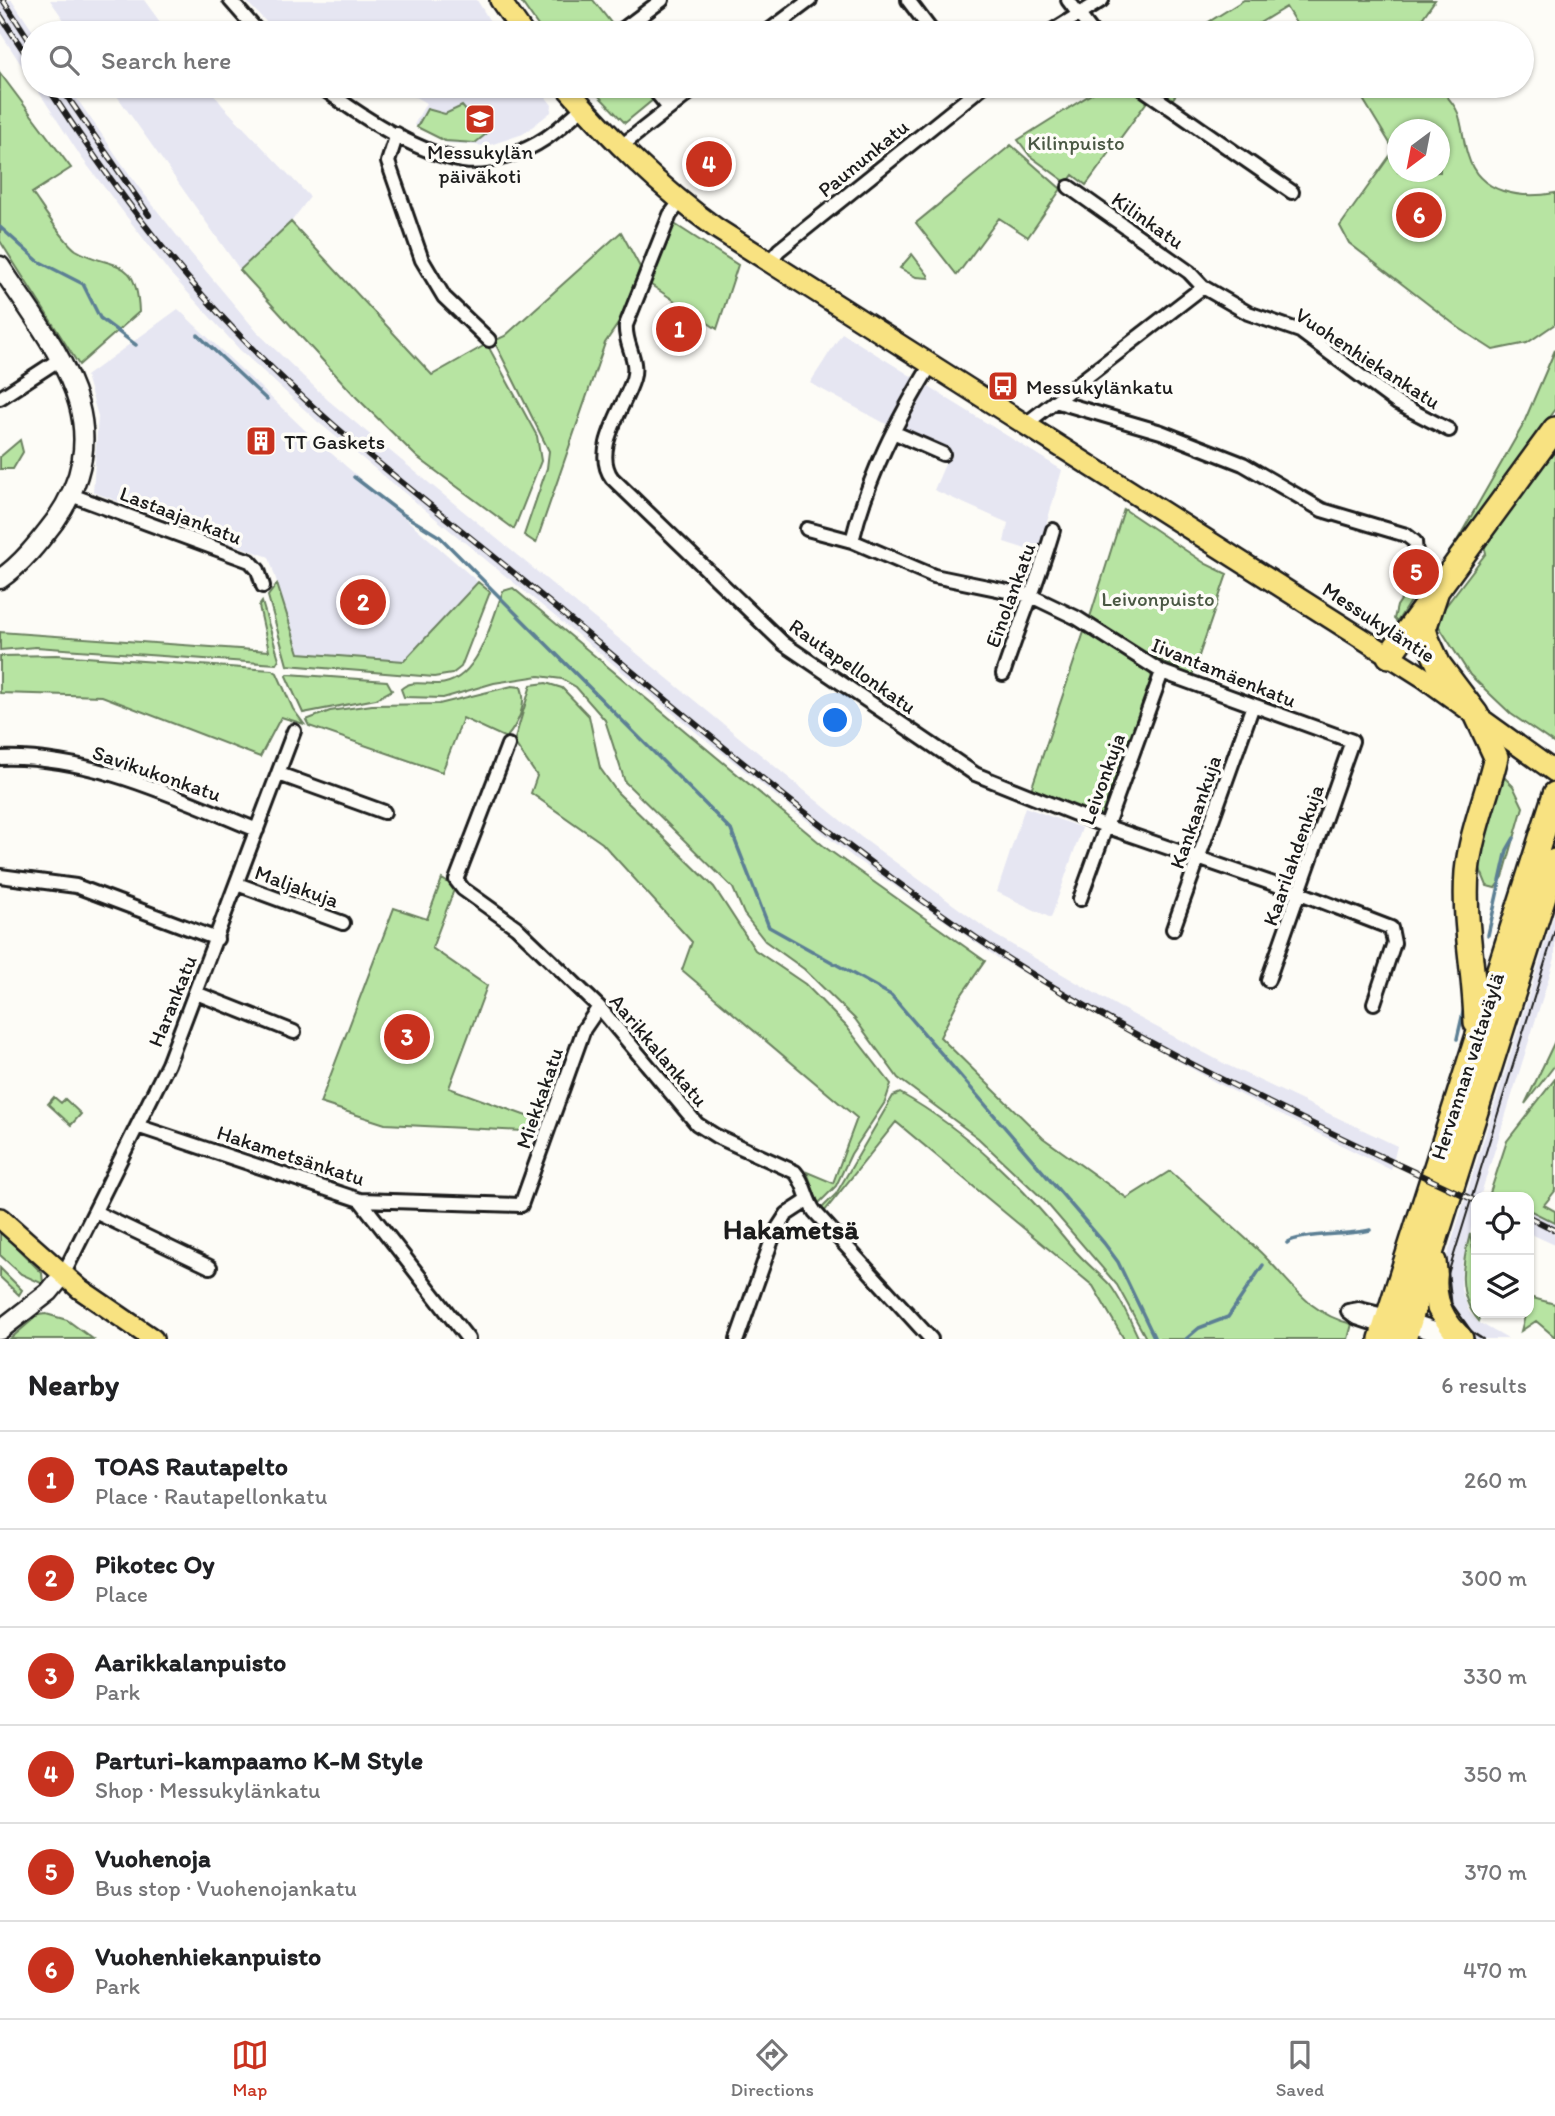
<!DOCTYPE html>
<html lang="en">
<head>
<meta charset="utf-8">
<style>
  :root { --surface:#fff; --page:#f2f2f2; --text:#202124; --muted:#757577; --line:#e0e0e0; --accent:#c8321e }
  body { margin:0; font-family:Itim,sans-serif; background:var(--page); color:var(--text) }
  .controls { position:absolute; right:21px; bottom:21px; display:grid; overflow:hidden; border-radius:14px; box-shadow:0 2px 5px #0004 }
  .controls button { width:63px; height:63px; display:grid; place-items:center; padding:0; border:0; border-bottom:2px solid var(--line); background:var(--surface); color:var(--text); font:35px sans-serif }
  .compass { position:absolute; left:1387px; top:119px; width:63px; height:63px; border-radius:50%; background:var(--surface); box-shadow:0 2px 5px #0004; rotate:212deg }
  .you { position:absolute; left:836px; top:721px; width:24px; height:24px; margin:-18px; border:5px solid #fff; border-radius:50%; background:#1a73e8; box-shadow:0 0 0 10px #1a73e833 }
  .badge { display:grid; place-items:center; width:46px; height:46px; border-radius:50%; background:var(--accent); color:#fff; font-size:23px; font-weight:700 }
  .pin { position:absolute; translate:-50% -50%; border:4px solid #fff; box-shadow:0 2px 7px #0006 }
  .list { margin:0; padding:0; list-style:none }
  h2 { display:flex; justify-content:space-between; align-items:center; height:91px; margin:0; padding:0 28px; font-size:30px }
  h2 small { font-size:23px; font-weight:400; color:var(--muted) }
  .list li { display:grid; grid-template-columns:46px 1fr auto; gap:21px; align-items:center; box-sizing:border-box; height:98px; padding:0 28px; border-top:2px solid var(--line) }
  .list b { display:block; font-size:26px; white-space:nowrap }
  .list p { margin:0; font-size:23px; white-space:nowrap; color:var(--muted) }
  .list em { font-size:23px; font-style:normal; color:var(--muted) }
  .icon { flex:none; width:38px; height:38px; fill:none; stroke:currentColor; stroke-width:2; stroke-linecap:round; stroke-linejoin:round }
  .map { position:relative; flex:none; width:1555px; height:1339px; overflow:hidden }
  .search { position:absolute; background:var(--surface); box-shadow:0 2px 5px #0004; left:21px; right:21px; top:21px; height:77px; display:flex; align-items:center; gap:18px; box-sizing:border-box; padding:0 24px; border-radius:38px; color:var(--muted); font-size:26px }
  .sheet { height:679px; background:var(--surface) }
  nav { display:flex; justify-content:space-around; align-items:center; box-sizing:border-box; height:98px; border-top:2px solid var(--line); background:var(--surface); font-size:19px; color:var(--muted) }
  nav a { display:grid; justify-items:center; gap:4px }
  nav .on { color:var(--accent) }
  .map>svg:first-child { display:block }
  .built { fill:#e6e6f2 }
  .green { fill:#b7e4a2; stroke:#6a805f; stroke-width:2; fill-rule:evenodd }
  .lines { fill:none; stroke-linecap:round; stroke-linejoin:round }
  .stream { stroke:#5b7f94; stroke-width:3.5 }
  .street-casing { stroke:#1c1c1c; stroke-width:18 }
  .secondary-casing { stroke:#1c1c1c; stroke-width:23 }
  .primary-casing { stroke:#1c1c1c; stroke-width:24 }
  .highway-casing { stroke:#1c1c1c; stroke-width:28 }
  .street { stroke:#fdfcf7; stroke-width:12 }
  .secondary { stroke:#fdfcf7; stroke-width:18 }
  .primary { stroke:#f8e281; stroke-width:19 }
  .highway { stroke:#f8e281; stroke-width:23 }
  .tram { stroke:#1c1c1c; stroke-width:2 }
  .rail-casing { stroke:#1c1c1c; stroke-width:6 }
  .rail { stroke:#fdfcf7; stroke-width:3.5; stroke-dasharray:10; stroke-linecap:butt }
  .labels { text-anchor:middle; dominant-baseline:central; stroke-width:7; stroke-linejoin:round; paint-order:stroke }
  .park-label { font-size:21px; fill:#4a5844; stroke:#fdfcf7 }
  .poi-label { font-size:21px; fill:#1c1c1c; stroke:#fdfcf7; text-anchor:start }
  .street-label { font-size:21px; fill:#1c1c1c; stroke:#fdfcf7 }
  .district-label { font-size:28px; font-weight:bold; fill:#1c1c1c; stroke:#fdfcf7 }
</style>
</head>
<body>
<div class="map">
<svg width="1555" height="1339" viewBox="0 0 1555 1339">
  <rect width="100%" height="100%" fill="#fdfcf7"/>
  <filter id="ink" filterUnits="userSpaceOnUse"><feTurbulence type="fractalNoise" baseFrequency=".0143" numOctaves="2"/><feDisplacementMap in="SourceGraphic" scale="14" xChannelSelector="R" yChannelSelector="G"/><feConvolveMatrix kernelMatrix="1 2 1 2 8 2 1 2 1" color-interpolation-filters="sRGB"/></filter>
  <g filter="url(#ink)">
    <path class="built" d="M0,0H12L34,33L33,83L0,32Z
      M50,0H144L168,33H73Z
      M245,0H477L497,33H277Z
      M35,86H68L137,185L189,251L258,333L329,401L861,837L995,935L1117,1006L1227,1065L1397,1146L1391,1170L1215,1082L998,958L853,857L686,724L318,422L240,350L169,272L81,157Z
      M110,86H208L222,105L310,197L291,222L240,270Z
      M396,86H537L552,105L551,112L523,134L487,146L447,143L414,125L426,103Z
      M178,309L307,432L478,582L404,661L299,653L269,557L93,492L98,416L86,376Z
      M842,333L1062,470L1038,553L1004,542L1008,523L934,490L951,450L888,425L810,383Z
      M1025,807L1082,828L1051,918L997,892Z
      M1555,912V958L1480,1197H1476V1210L1462,1264L1461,1289L1469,1312L1478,1322L1508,1339H1477L1469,1334L1446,1305L1444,1266Z
      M1529,1210L1555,1223V1245L1529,1233Z"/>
    <path class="green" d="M520,0H593L615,28L611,33H543Z
      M1244,0H1435L1412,33H1302L1286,7L1243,33H1191Z
      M0,73L71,168L32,193C42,207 63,241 76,250C111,271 137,253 139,312L79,365L0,241Z
      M589,86H644L654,99L625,123Z
      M1104,86H1131L1149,99L1086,185L1073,175L1067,183L1030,156L1018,140Z
      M1147,86H1182L1172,100Z
      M1355,86H1438C1445,94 1454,103 1458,113C1463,127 1463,142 1468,156C1479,194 1521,199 1555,193V324L1527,343L1493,350L1459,328L1349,243L1340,226L1394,150ZM1398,130H1440V172H1398Z
      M462,106L486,134L475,143L445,141L417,127L427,109L445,114Z
      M1011,145L1061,189L1028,237L999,218L957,275L916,223Z
      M291,222L432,375L487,344L537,436L541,461L514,529L417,457L357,398L240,270Z
      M676,225L738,265L717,329L648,283L672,226Z
      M621,232L640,267L622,318L605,343L536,543L524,535L547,468L549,451L494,341L505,336Z
      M912,254L928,275L929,278L916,277L900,268Z
      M1555,350V409L1454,546L1522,427Z
      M20,440L23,452L13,469H0V457Z
      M1555,442V744L1511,714L1470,675L1438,625L1442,611L1486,553L1484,546L1490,529Z
      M1124,509L1206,564L1227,574L1192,676L1138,649L1090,617Z
      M1415,579L1422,582L1397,622L1394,619L1397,606Z
      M478,582L490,592L461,667L452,674L434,677L287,665L268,596L277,584L299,653L404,661Z
      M513,588L826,848L985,961L960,997L940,1037L1043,1138L1127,1198L1170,1171C1199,1197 1228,1222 1256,1248C1289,1278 1305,1313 1352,1324L1348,1339H1124L1093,1286L896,1122L824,1212L821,1209L836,1194L893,1096L900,1093C968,1131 1023,1187 1072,1247C1083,1261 1098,1272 1110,1285C1122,1301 1130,1320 1138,1337L1146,1338L1117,1285L1044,1200L978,1138L898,1078L855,1019L804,969L765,941L744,914L733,888L625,782L605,720L576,687L562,679L539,676L494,683L443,698L404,697L401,689C411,679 425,685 438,684C478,683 491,622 503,591Z
      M262,602L279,659L276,664L36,647L0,650V632L269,651L259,606Z
      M1085,629L1149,671L1153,679L1105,810L1099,817L1030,793Z
      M57,655L272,670L277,673L293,709L304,724L281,717L260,757L102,696L0,693V656Z
      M288,674L387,681L392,690L376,699L303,713L286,676Z
      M546,683L562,688L589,716L600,768L617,792L714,887L755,950L805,984L846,1026L891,1084L885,1102L851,1154L836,1186L818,1204L807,1172L833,1183L857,1118L682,970L692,942L602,843L531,793L537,776L514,742L531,685Z
      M512,686L521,687C528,704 517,726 506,738L463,718L442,772L309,726L306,720L330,711L372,705L439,704Z
      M1502,775L1513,786L1523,807L1503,877L1495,888L1487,886L1478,864L1492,796Z
      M442,879L455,887L432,948L487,986L449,1088L546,1123L543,1132L385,1124L320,1103L394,908L427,919Z
      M1555,1041V1065L1525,1104Z
      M1555,1079V1191L1544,1205L1555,1211V1223L1529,1210V1197H1500L1490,1193L1507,1141Z
      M54,1097L61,1103L65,1099L81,1114L71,1125L48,1104Z
      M0,1231L42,1273L43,1284L21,1274L0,1255Z
      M1470,1234L1476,1264V1313H1482L1479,1321C1456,1295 1462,1264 1470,1234Z
      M0,1268L22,1290L19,1295L0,1277Z
      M1529,1297L1555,1304V1337L1536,1321L1521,1331L1525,1316L1521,1313H1529Z
      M46,1314L67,1320L93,1339H10L38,1315Z"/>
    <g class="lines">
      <path class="stream" d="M0,227L38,261L83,284L100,318L136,345
        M198,335L267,400
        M354,477L401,513L440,537L731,830L769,927L891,995L1104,1243L1118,1262L1155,1339
        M1488,935L1507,850L1514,838
        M1457,1039L1465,1004
        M1287,1243C1295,1234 1352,1235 1370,1230
        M1186,1339L1199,1328L1228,1317L1263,1265"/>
      <g class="street-casing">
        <path id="street" d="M230,0L259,33
          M908,0L933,33
          M1068,0L1093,33
          M618,33L662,0
          M766,33L810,0
          M1049,33L1102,0
          M320,86C360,116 413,151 463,161C489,165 524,153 546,138C559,130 571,117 584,107
          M651,86L669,108
          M1139,86L1292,192
          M397,134L388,162L422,260L444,297L489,340
          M620,147L698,86
          M1069,187L1189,272L1203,287
          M680,202L670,215L626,325C624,344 639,359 633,379C625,407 591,450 612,478L784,644L975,774L1105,826L1300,893L1391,928L1394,943L1374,1003
          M769,262L779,250L983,86
          M0,398L60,359
          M1055,401L1161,432L1243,464L1322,510L1406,535L1415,542L1416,555
          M1027,423L1203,287L1248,313L1300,331L1397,403L1449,430
          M893,432L943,454
          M71,495L250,561L258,570L263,586
          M807,529L852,541L934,576L1031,596L1077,618L1162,672L1352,741L1268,980
          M852,541C868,476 897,420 932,363
          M1003,674C1019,625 1039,579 1053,530
          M508,745L456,880L463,889L516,927L599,1007L697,1124L716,1136L795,1172C806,1184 805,1199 815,1212L931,1339
          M0,758C90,755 176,797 257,830
          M279,774L384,812
          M0,876L76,886L217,939
          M237,884L343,923
          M1080,899L1162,672
          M1173,929L1252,708
          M196,993L294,1032
          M137,1126L360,1200L521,1205L584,1029L599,1007
          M360,1200L468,1339
          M95,1212L210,1267
          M63,1275L168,1064L294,731
          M1348,1311L1359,1309L1388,1316
          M1348,1311L1357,1318L1384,1327
          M737,1339L774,1234L787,1214L807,1201"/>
      </g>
      <g class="secondary-casing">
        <path id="secondary" d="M0,266C53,348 124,423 55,521C39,542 22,564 0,579
          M1398,1319L1458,1339
          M0,1330L49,1292L63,1275"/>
      </g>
      <g class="primary-casing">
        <path id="primary" d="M500,0L523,33
          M565,86C612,140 659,187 716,228L1423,677L1555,772
          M0,1218L80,1289L153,1339"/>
      </g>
      <g class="highway-casing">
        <path id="highway" d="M1438,587L1424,629L1427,639L1439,665L1476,714L1496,757C1487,796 1471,832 1467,872C1463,923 1475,972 1476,1023
          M1389,656L1555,429
          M1434,1262L1439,1308L1461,1339
          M1381,1339L1555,794
          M1404,1339L1555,861"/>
      </g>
      <use href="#street" class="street"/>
      <use href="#secondary" class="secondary"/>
      <use href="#primary" class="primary"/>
      <use href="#highway" class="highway"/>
      <path class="tram" d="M1483,1339C1459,1325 1444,1303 1448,1274L1555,930"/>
      <g class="rail-casing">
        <path id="rail" d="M3,0L33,46
          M0,15L33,65
          M47,86C106,176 168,262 244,340C333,433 439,510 537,592C688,718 838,847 1002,955C1152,1052 1315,1125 1476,1201
          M60,86L149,215
          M1529,1217L1555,1230"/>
      </g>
      <use href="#rail" class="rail"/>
    </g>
  </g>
  <defs>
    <g id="school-square" transform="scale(1.575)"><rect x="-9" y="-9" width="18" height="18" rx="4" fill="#c8321e" stroke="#fdfcf7"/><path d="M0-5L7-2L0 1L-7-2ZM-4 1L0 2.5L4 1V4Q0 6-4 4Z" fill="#fff"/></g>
    <g id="bus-square" transform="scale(1.575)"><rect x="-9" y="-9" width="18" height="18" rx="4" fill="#c8321e" stroke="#fdfcf7"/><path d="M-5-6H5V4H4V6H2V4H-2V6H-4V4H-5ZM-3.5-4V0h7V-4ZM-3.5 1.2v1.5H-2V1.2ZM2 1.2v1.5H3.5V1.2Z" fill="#fff"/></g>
    <g id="building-square" transform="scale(1.575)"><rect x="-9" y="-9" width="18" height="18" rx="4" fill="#c8321e" stroke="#fdfcf7"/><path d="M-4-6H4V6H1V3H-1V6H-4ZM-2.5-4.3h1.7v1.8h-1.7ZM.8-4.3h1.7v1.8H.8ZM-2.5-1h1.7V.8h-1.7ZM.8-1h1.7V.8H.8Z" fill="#fff"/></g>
  </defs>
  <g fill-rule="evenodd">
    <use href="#school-square" x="480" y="119"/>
    <use href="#bus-square" x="1003" y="386"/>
    <use href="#building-square" x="261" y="441"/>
  </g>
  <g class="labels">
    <g class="park-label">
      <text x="1076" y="142">Kilinpuisto</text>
      <text x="1158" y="598">Leivonpuisto</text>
    </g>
    <g class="poi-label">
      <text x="480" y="151" text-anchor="middle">Messukylän<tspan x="480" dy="24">päiväkoti</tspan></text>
      <text x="1026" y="386">Messukylänkatu</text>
      <text x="284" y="441">TT Gaskets</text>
    </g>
    <g class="street-label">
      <text transform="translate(863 158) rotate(-39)">Paununkatu</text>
      <text transform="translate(1148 220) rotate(35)">Kilinkatu</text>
      <text transform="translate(1368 358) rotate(33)">Vuohenhiekankatu</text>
      <text transform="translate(181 515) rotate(21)">Lastaajankatu</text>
      <text transform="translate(1010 595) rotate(-70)">Einolankatu</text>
      <text transform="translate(1379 622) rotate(33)">Messukyläntie</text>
      <text transform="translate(853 666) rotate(35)">Rautapellonkatu</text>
      <text transform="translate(1224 672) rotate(22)">Iivantamäenkatu</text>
      <text transform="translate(157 773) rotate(19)">Savikukonkatu</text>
      <text transform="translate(1102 779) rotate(-70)">Leivonkuja</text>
      <text transform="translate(1195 812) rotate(-71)">Kankaankuja</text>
      <text transform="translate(1293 855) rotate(-71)">Kaarilahdenkuja</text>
      <text transform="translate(297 886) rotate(20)">Maljakuja</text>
      <text transform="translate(172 1001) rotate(-68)">Harankatu</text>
      <text transform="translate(659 1050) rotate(50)">Aarikkalankatu</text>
      <text transform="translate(1467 1066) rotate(-72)">Hervannan valtaväylä</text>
      <text transform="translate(539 1098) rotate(-71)">Miekkakatu</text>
      <text transform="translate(291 1155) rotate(18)">Hakametsänkatu</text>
    </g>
    <g class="district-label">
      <text x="791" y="1229">Hakametsä</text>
    </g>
  </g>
</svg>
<div class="controls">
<button><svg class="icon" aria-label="locate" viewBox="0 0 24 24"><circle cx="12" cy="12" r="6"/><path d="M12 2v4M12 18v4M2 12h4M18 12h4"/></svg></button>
<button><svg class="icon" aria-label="layers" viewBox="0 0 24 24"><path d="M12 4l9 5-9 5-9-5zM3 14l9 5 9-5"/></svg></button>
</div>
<svg class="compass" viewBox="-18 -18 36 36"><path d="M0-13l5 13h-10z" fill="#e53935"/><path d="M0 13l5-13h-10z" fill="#757577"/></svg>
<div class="you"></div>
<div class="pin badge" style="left:679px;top:329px">1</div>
<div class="pin badge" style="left:363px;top:602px">2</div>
<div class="pin badge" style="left:407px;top:1037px">3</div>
<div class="pin badge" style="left:709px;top:164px">4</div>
<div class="pin badge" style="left:1416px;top:572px">5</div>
<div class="pin badge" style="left:1419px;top:215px">6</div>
<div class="search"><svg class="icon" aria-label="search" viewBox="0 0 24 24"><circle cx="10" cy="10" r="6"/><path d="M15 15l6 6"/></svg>Search here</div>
</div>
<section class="sheet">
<h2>Nearby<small>6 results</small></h2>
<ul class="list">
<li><span class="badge">1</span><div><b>TOAS Rautapelto</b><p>Place · Rautapellonkatu</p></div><em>260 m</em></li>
<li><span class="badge">2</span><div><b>Pikotec Oy</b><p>Place</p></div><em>300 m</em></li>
<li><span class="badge">3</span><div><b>Aarikkalanpuisto</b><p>Park</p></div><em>330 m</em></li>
<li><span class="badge">4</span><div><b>Parturi-kampaamo K-M Style</b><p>Shop · Messukylänkatu</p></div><em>350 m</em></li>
<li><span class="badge">5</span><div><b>Vuohenoja</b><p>Bus stop · Vuohenojankatu</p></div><em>370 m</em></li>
<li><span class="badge">6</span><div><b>Vuohenhiekanpuisto</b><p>Park</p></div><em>470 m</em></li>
</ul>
</section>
<nav>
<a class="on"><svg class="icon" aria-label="map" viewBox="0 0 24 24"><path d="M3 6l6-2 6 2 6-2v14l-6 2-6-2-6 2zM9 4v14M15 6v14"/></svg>Map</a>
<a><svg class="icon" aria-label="directions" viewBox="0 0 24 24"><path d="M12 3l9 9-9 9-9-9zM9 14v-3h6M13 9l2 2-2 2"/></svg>Directions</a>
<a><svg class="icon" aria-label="saved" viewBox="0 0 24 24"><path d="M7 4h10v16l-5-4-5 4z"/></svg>Saved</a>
</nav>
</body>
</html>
